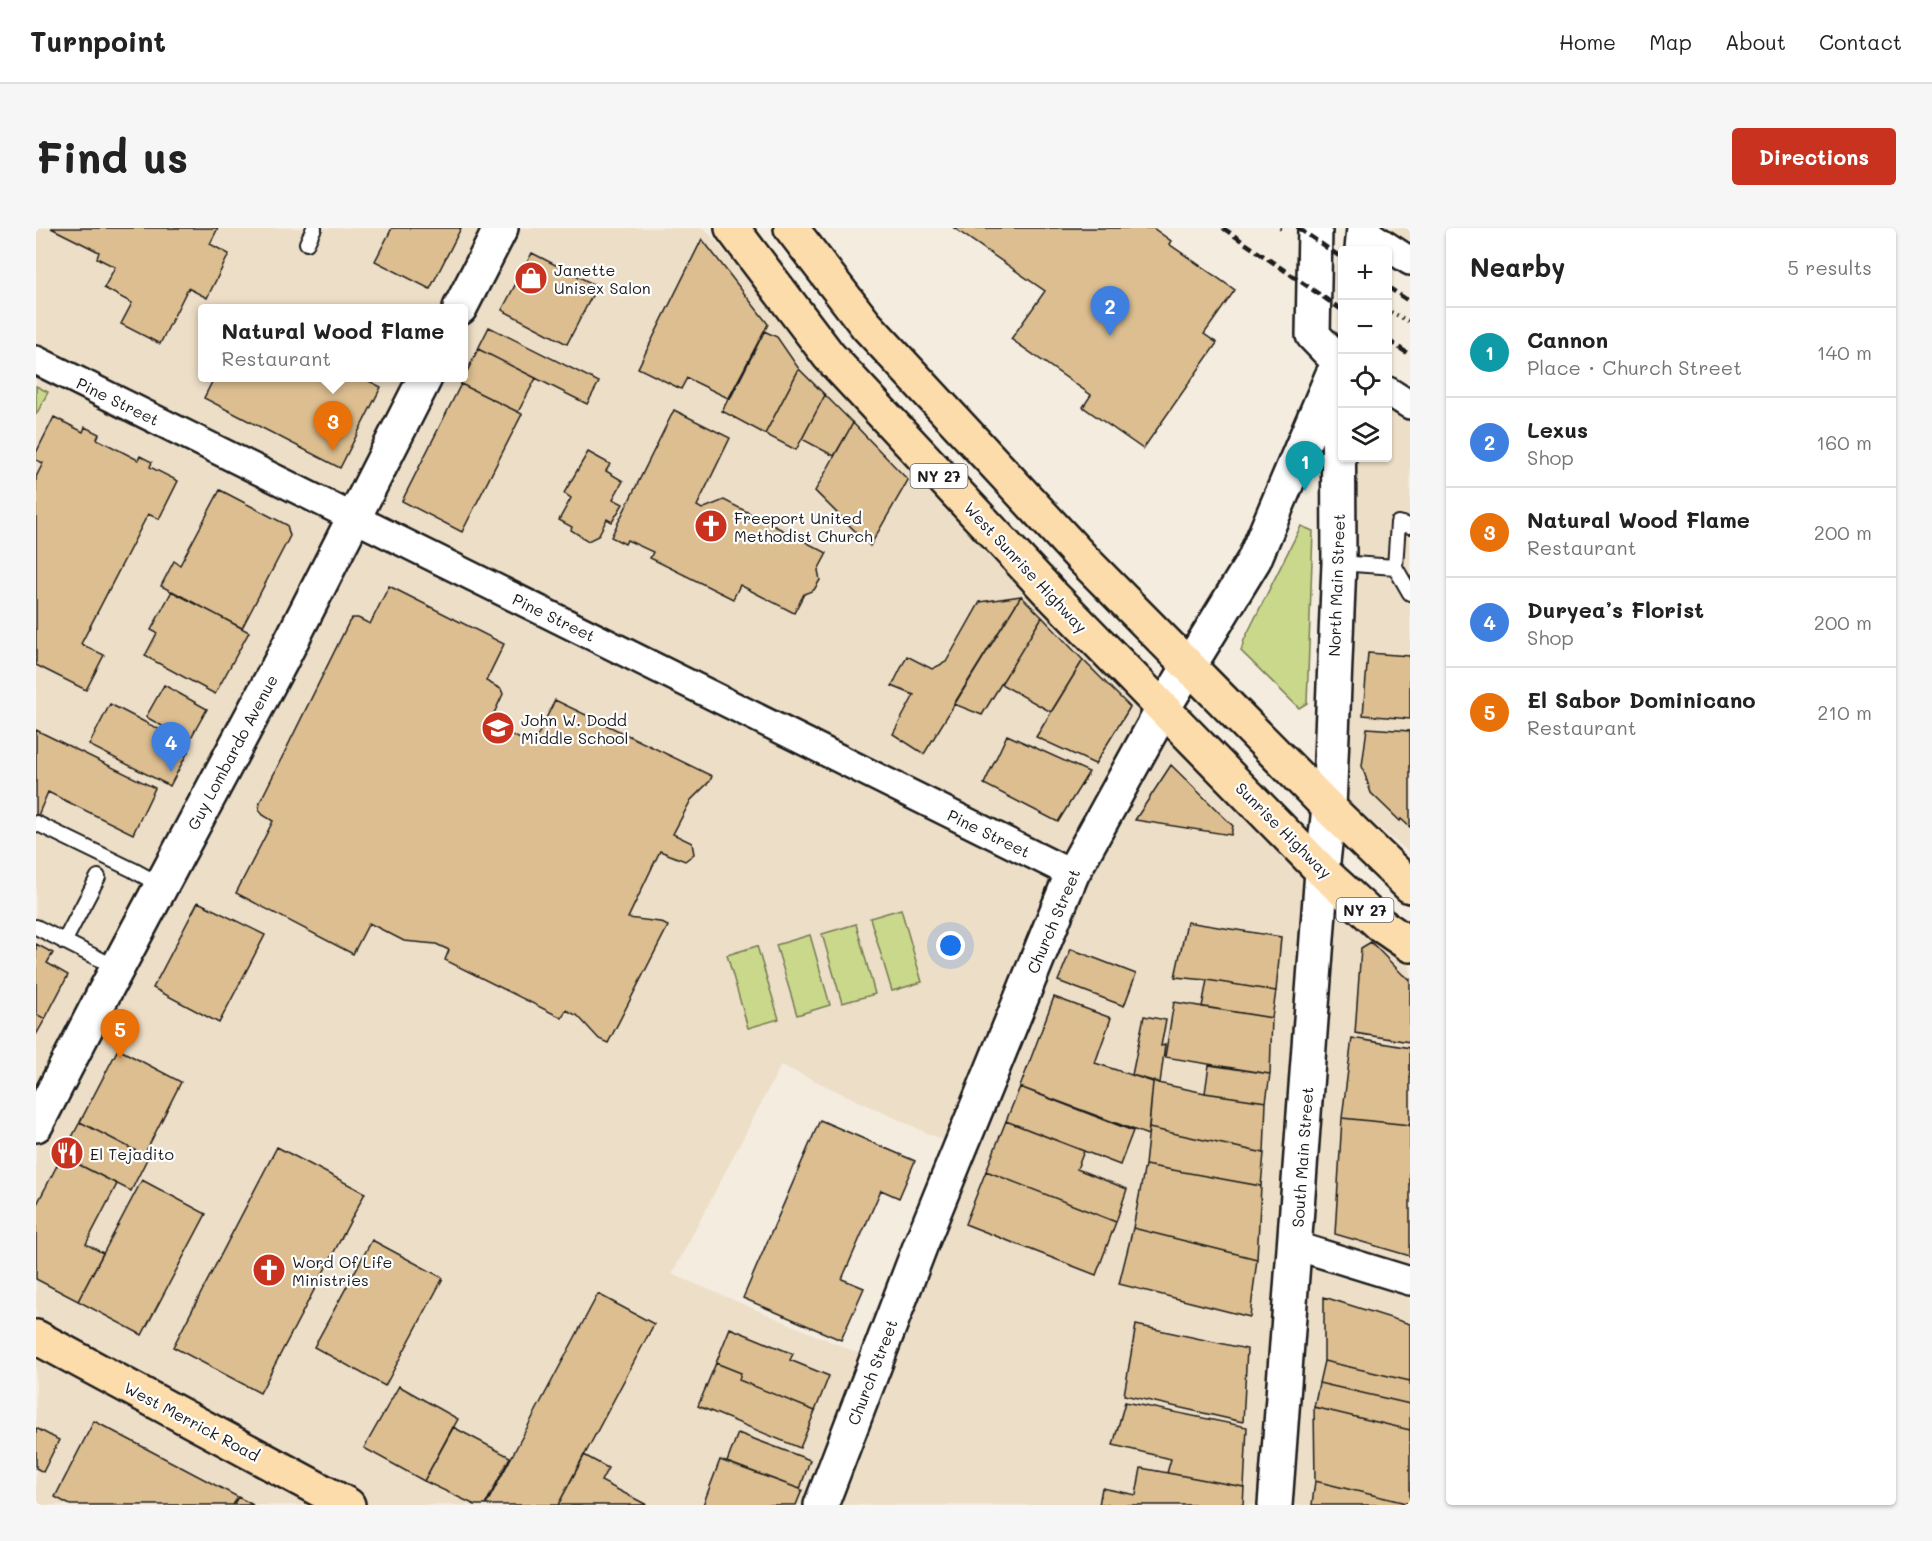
<!DOCTYPE html>
<html lang="en">
<head>
<meta charset="utf-8">
<style>
  :root { --surface:#fff; --page:#f6f6f6; --text:#222; --muted:#767676; --line:#e0e0e0; --accent:#c8321e }
  body { margin:0; font-family:Mali,sans-serif; background:var(--page); color:var(--text) }
  .controls { position:absolute; right:18px; top:18px; display:grid; overflow:hidden; border-radius:6px; box-shadow:0 2px 4px #0004 }
  .controls button { width:54px; height:54px; display:grid; place-items:center; padding:0; border:0; border-bottom:2px solid var(--line); background:var(--surface); color:var(--text); font:30px sans-serif }
  .you { position:absolute; left:915px; top:718px; width:21px; height:21px; margin:-15px; border:4px solid #fff; border-radius:50%; background:#1a73e8; box-shadow:0 0 0 9px #1a73e833 }
  .badge { display:grid; place-items:center; width:39px; height:39px; border-radius:50%; background:var(--accent); color:#fff; font-size:20px; font-weight:700 }
  .pin { position:absolute; translate:-50% -50px; filter:drop-shadow(0 2px 3px #0008) }
  .pin::after { content:''; position:absolute; top:32px; width:21px; height:18px; background:inherit; clip-path:polygon(0 0,100% 0,50% 100%) }
  .popup { position:absolute; left:162px; top:76px; width:270px; height:78px; box-sizing:border-box; display:grid; place-content:center; border-radius:6px; background:var(--surface); filter:drop-shadow(0 2px 4px #0005); font-size:20px; white-space:nowrap; color:var(--muted) }
  .popup b { font-size:22px; color:var(--text) }
  .popup::after { content:''; position:absolute; left:50%; top:100%; margin-left:-12px; border:12px solid transparent; border-top-color:var(--surface) }
  .list { margin:0; padding:0; list-style:none }
  h2 { display:flex; justify-content:space-between; align-items:center; height:78px; margin:0; padding:0 24px; font-size:26px }
  h2 small { font-size:20px; font-weight:400; color:var(--muted) }
  .list li { display:grid; grid-template-columns:39px 1fr auto; gap:18px; align-items:center; box-sizing:border-box; height:90px; padding:0 24px; border-top:2px solid var(--line) }
  .list b { display:block; font-size:22px; white-space:nowrap }
  .list p { margin:0; font-size:20px; white-space:nowrap; color:var(--muted) }
  .list em { font-size:20px; font-style:normal; color:var(--muted) }
  .icon { flex:none; width:33px; height:33px; fill:none; stroke:currentColor; stroke-width:2; stroke-linecap:round; stroke-linejoin:round }
  .map { position:relative; flex:none; width:1374px; height:1277px; overflow:hidden; border-radius:6px }
  header { display:flex; align-items:center; gap:36px; box-sizing:border-box; height:84px; padding:0 30px; background:var(--surface); border-bottom:2px solid var(--line) }
  header strong { font-size:28px }
  nav { display:flex; gap:33px; margin-inline-start:auto; font-size:21px }
  .intro { display:flex; align-items:center; justify-content:space-between; box-sizing:border-box; height:144px; padding:0 36px }
  h1 { margin:0; font-size:42px }
  .button { padding:15px 27px; border-radius:6px; background:var(--accent); color:#fff; font-size:21px; font-weight:700 }
  main { display:flex; gap:36px; padding:0 36px }
  aside { flex:1; background:var(--surface); border-radius:6px; box-shadow:0 2px 4px #0004 }
  .map>svg:first-child { display:block }
  .built { fill:#eddec7; fill-rule:evenodd }
  .green { fill:#cad88b; stroke:#737a54; stroke-width:1.5 }
  .building { fill:#dcbe90; stroke:#1c1c1c; stroke-width:1.5 }
  .lines { fill:none; stroke-linecap:round; stroke-linejoin:round }
  .lane-casing { stroke:#1c1c1c; stroke-width:18 }
  .street-casing { stroke:#1c1c1c; stroke-width:32 }
  .secondary-casing { stroke:#1c1c1c; stroke-width:38 }
  .primary-casing { stroke:#1c1c1c; stroke-width:38 }
  .highway-casing { stroke:#1c1c1c; stroke-width:38 }
  .path { stroke:#1c1c1c; stroke-width:4; stroke-dasharray:1.5 4.5; stroke-linecap:butt }
  .lane { stroke:#fff; stroke-width:14 }
  .street { stroke:#fff; stroke-width:27 }
  .secondary { stroke:#fff; stroke-width:33 }
  .primary { stroke:#fddcac; stroke-width:33 }
  .highway { stroke:#fddcac; stroke-width:33 }
  .rail { stroke:#1c1c1c; stroke-width:4.5; stroke-dasharray:9 4.5; stroke-linecap:butt }
  .labels { text-anchor:middle; dominant-baseline:central; stroke-width:4.5; stroke-linejoin:round; paint-order:stroke }
  .shield { fill:#fff; stroke:#606060; stroke-width:1.5 }
  .shield-label { font-size:15px; font-weight:bold; fill:#1c1c1c }
  .poi-label { font-size:16px; fill:#1c1c1c; stroke:#fff; text-anchor:start }
  .street-label { font-size:16px; fill:#1c1c1c; stroke:#fff }
</style>
</head>
<body>
<header>
<strong>Turnpoint</strong>
<nav><a>Home</a><a>Map</a><a>About</a><a>Contact</a></nav>
</header>
<div class="intro"><h1>Find us</h1><a class="button">Directions</a></div>
<main>
<div class="map">
<svg width="1374" height="1277" viewBox="0 0 1374 1277">
  <rect width="100%" height="100%" fill="#f4ecde"/>
  <filter id="ink" filterUnits="userSpaceOnUse"><feTurbulence type="fractalNoise" baseFrequency=".0167" numOctaves="2"/><feDisplacementMap in="SourceGraphic" scale="12" xChannelSelector="R" yChannelSelector="G"/><feConvolveMatrix kernelMatrix="1 2 1 2 8 2 1 2 1" color-interpolation-filters="sRGB"/></filter>
  <g filter="url(#ink)">
    <path class="built" d="M0,0H668L878,241L1374,727V1277H0ZM166,80H428V150H166ZM745,837L913,915L850,1137L636,1046Z
      M1308,0H1374V44L1342,22Z
      M1352,180L1374,193V625L1300,566L1318,230H1352Z"/>
    <path class="green" d="M0,158L12,164L0,187Z
      M1265,298L1277,303L1271,475L1263,480L1205,423L1208,412Z
      M865,681L886,754L856,763L834,690Z
      M820,696L839,766L806,775L786,706Z
      M774,707L794,777L761,787L740,717Z
      M721,718L743,791L712,800L691,727Z"/>
    <path class="building" d="M15,0H182L174,16L193,26L171,70L152,60L124,116L85,96L96,75L68,60L79,39L61,30L63,24Z
      M356,0H425L394,61L339,33Z
      M918,0H1117L1135,13L1133,16L1199,62L1168,106L1181,115L1107,221L1047,179L1055,167L975,111L1009,63Z
      M666,11L732,96L694,171L651,150L645,161L602,140Z
      M496,25L561,58L531,116L466,82Z
      M453,99L563,154L551,176L442,121Z
      M728,103L741,109L763,141L729,206L686,183Z
      M442,121L500,150L482,184L425,156Z
      M763,141L789,167L760,222L729,206Z
      M178,150H327L345,159L304,240L168,170Z
      M425,156L486,186L426,304L366,273Z
      M789,167L817,195L798,228L766,211Z
      M638,182L694,210L661,278L666,281L688,272L791,325L782,342L784,352L778,362L768,366L758,385L704,357L697,371L614,330L617,324L591,312L589,316L575,309Z
      M18,189L47,204L49,199L63,206L61,211L102,232L104,228L116,234L114,239L142,253L123,291L112,286L45,416L68,427L50,462L0,437V249L7,235L0,232V225Z
      M817,195L872,252L834,318L779,263Z
      M552,224L574,236L570,243L587,253L577,271L587,276L576,294L571,291L562,308L552,313L535,302L536,299L523,292L535,270L528,265Z
      M184,262L251,297L254,308L206,400L125,358L138,333L144,337Z
      M353,358L468,416L450,453L465,461L467,466L453,496L497,517L519,472L676,548L674,553L655,572L637,606L656,615L658,626L649,633L624,623L592,690L624,694L632,698L572,815L563,811L542,788L530,782L526,790L409,732L413,722L400,716L368,713L333,695L317,726L200,665L237,593L227,587L223,582L224,574L313,394L316,390H322L334,396Z
      M136,363L213,404L179,466L109,428L121,405L115,402Z
      M985,368L888,526L857,506L878,467L856,458L871,428L896,441L910,434L944,374Z
      M985,368L1006,389L946,487L918,476Z
      M1006,389L1047,432L1015,484L965,456Z
      M1332,425L1374,428V491L1327,487Z
      M1047,432L1094,479L1059,536L1000,509Z
      M128,457L171,481L153,513L110,489Z
      M74,476L155,518L134,558L53,517Z
      M1331,500L1374,503V599L1365,591L1364,593L1335,565L1326,538Z
      M0,502L119,560L97,606L12,564L0,592Z
      M971,507L1053,544L1022,594L948,556Z
      M1135,537L1197,598L1195,607L1099,592Z
      M162,674L229,707L183,795L117,760Z
      M1151,694L1245,709L1240,763L1171,752L1139,749Z
      M1335,714L1367,747L1374,751V814L1319,805L1325,720Z
      M0,716L17,725L11,735L32,747L9,791L0,786Z
      M1035,721L1100,746L1088,778L1022,753Z
      M1171,752L1240,763L1236,790L1166,779Z
      M1018,769L1075,790L1059,835L1117,854L1112,907L984,859Z
      M1138,774L1236,790L1234,846L1129,829Z
      M0,786L9,791L0,807Z
      M1108,788L1130,792L1125,818L1129,817L1124,855L1096,847Z
      M1316,810L1374,820V897L1306,890Z
      M82,821L145,854L108,927L44,894Z
      M1173,837L1234,846L1230,874L1169,865Z
      M1117,854L1169,865L1230,874L1228,925L1113,900Z
      M984,859L1097,903L1084,937L970,893Z
      M1306,890L1374,897V1028L1299,1006Z
      M784,892L879,933L863,970L845,962L806,1051L828,1060L805,1112L707,1070Z
      M970,893L1048,923L1041,941L1091,961L1080,994L950,943Z
      M44,894L112,929L95,963L26,928Z
      M1113,900L1228,925L1225,958L1109,937Z
      M241,919L329,965L224,1165L137,1119Z
      M26,928L81,956L50,1016L67,1025L42,1073L0,1051V978Z
      M1109,937L1225,958L1221,1031L1097,1000Z
      M950,943L1080,994L1060,1047L929,996Z
      M106,952L170,986L106,1107L42,1073Z
      M1097,1000L1221,1031L1214,1089L1083,1056Z
      M336,1012L407,1050L349,1158L278,1119Z
      M562,1066L618,1096L522,1277H450Z
      M1288,1069L1374,1096V1153L1288,1133Z
      M1100,1097L1211,1121L1207,1194L1088,1167Z
      M694,1100L757,1126L754,1132L793,1148L779,1183L703,1152L705,1145L680,1135Z
      M1288,1133L1374,1153V1176L1283,1155Z
      M680,1135L705,1145L703,1152L779,1183L764,1220L662,1178Z
      M1283,1155L1374,1176V1202L1278,1179Z
      M363,1158L422,1191L388,1253L328,1220Z
      M1089,1174L1211,1199L1208,1259L1131,1245L1135,1231L1077,1217Z
      M1278,1179L1374,1202V1276L1279,1253Z
      M58,1193L202,1269L197,1277H34L19,1269Z
      M417,1199L474,1229L449,1277H439L388,1253Z
      M0,1200L23,1212L7,1244L0,1240Z
      M702,1205L774,1232L764,1261L691,1234Z
      M548,1227L572,1240L565,1253L611,1277H522Z
      M684,1232L764,1261L766,1262L760,1277H667Z
      M1105,1240L1208,1259L1207,1277H1063L1066,1260L1100,1267Z
      M1279,1253L1374,1276V1277H1276Z
      M202,1269L217,1277H197Z"/>
    <g class="lines">
      <g class="lane-casing">
        <path id="lane" d="M271,15L278,0
          M1374,298L1362,295L1359,339L1374,365
          M1303,335L1359,339
          M0,595L97,642L126,658
          M0,699L81,740
          M28,714L62,649"/>
      </g>
      <g class="street-casing">
        <path id="street" d="M1328,3L1374,33
          M0,132L1036,646
          M1352,163L1374,177
          M1260,1018L1374,1053"/>
      </g>
      <g class="secondary-casing">
        <path id="secondary" d="M1326,22L1328,0
          M424,80L465,0
          M0,897L67,767L244,435L389,150
          M785,1277L885,1016L1036,646L1127,481L1218,332L1296,148
          M1239,1277L1286,643L1293,580L1303,335L1302,133L1277,107L1279,0"/>
      </g>
      <g class="primary-casing">
        <path id="primary" d="M0,1109L312,1277"/>
      </g>
      <g class="highway-casing">
        <path id="highway" d="M696,0L793,128L1013,364L1286,643L1345,697L1374,717
          M755,0L830,97L1047,331L1293,580L1374,658"/>
      </g>
      <path class="path" d="M1244,0L1246,2
        M1355,84L1374,94"/>
      <use href="#lane" class="lane"/>
      <use href="#street" class="street"/>
      <use href="#secondary" class="secondary"/>
      <use href="#primary" class="primary"/>
      <use href="#highway" class="highway"/>
      <path class="rail" d="M1187,0L1306,82
        M1262,0L1306,30
        M1352,59L1374,74
        M1352,112L1374,127"/>
    </g>
  </g>
  <defs>
    <g id="shop-disc" transform="scale(1.725)"><circle r="9.5" fill="#c8321e" stroke="#fff"/><path d="M-5-2.5h2.3a2.7 3.5 0 0 1 5.4 0H5L5.5 6h-11ZM-1.5-2.5h3a1.5 2.3 0 0 0-3 0Z" fill="#fff"/></g>
    <g id="church-disc" transform="scale(1.725)"><circle r="9.5" fill="#c8321e" stroke="#fff"/><path d="M-1.2-6h2.4v3.5h3.3v2.4h-3.3V6h-2.4V-.1h-3.3v-2.4h3.3Z" fill="#fff"/></g>
    <g id="school-disc" transform="scale(1.725)"><circle r="9.5" fill="#c8321e" stroke="#fff"/><path d="M0-5L7-2L0 1L-7-2ZM-4 1L0 2.5L4 1V4Q0 6-4 4Z" fill="#fff"/></g>
    <g id="restaurant-disc" transform="scale(1.725)"><circle r="9.5" fill="#c8321e" stroke="#fff"/><path d="M-5-6h1v4h1v-4h1v4h1v-4h1v5L-1.5 .5V6h-2V.5L-5-1ZM5-6V6H3V1.5H1.5Q1.5-4 5-6Z" fill="#fff"/></g>
  </defs>
  <g fill-rule="evenodd">
    <use href="#shop-disc" x="495" y="50"/>
    <use href="#church-disc" x="675" y="298"/>
    <use href="#school-disc" x="462" y="500"/>
    <use href="#restaurant-disc" x="31" y="925"/>
    <use href="#church-disc" x="233" y="1042"/>
  </g>
  <g class="labels">
    <g class="shield">
      <rect x="874.5" y="236" width="57" height="24" rx="4.5"/>
      <rect x="1300.5" y="670" width="57" height="24" rx="4.5"/>
    </g>
    <g class="shield-label">
      <text x="903" y="248">NY 27</text>
      <text x="1329" y="682">NY 27</text>
    </g>
    <g class="poi-label">
      <text x="518" y="41">Janette<tspan x="518" dy="18">Unisex Salon</tspan></text>
      <text x="698" y="289">Freeport United<tspan x="698" dy="18">Methodist Church</tspan></text>
      <text x="485" y="491">John W. Dodd<tspan x="485" dy="18">Middle School</tspan></text>
      <text x="54" y="925">El Tejadito</text>
      <text x="256" y="1033">Word Of Life<tspan x="256" dy="18">Ministries</tspan></text>
    </g>
    <g class="street-label">
      <text transform="translate(82 173) rotate(26)">Pine Street</text>
      <text transform="translate(990 339) rotate(47)">West Sunrise Highway</text>
      <text transform="translate(1300 357) rotate(-88)">North Main Street</text>
      <text transform="translate(518 389) rotate(26)">Pine Street</text>
      <text transform="translate(196 524) rotate(-62)">Guy Lombardo Avenue</text>
      <text transform="translate(1248 602) rotate(45)">Sunrise Highway</text>
      <text transform="translate(953 605) rotate(26)">Pine Street</text>
      <text transform="translate(1017 693) rotate(-67)">Church Street</text>
      <text transform="translate(1266 929) rotate(-86)">South Main Street</text>
      <text transform="translate(836 1144) rotate(-69)">Church Street</text>
      <text transform="translate(156 1193) rotate(28)">West Merrick Road</text>
    </g>
  </g>
</svg>
<div class="controls">
<button>+</button>
<button>−</button>
<button><svg class="icon" aria-label="locate" viewBox="0 0 24 24"><circle cx="12" cy="12" r="6"/><path d="M12 2v4M12 18v4M2 12h4M18 12h4"/></svg></button>
<button><svg class="icon" aria-label="layers" viewBox="0 0 24 24"><path d="M12 4l9 5-9 5-9-5zM3 14l9 5 9-5"/></svg></button>
</div>
<div class="you"></div>
<div class="pin badge" style="left:1269px;top:263px;background:#0f9aa8">1</div>
<div class="pin badge" style="left:1074px;top:108px;background:#3f7fe0">2</div>
<div class="pin badge" style="left:297px;top:223px;background:#e8710a">3</div>
<div class="popup"><b>Natural Wood Flame</b>Restaurant</div>
<div class="pin badge" style="left:135px;top:544px;background:#3f7fe0">4</div>
<div class="pin badge" style="left:84px;top:831px;background:#e8710a">5</div>
</div>
<aside>
<h2>Nearby<small>5 results</small></h2>
<ul class="list">
<li><span class="badge" style="background:#0f9aa8">1</span><div><b>Cannon</b><p>Place · Church Street</p></div><em>140 m</em></li>
<li><span class="badge" style="background:#3f7fe0">2</span><div><b>Lexus</b><p>Shop</p></div><em>160 m</em></li>
<li><span class="badge" style="background:#e8710a">3</span><div><b>Natural Wood Flame</b><p>Restaurant</p></div><em>200 m</em></li>
<li><span class="badge" style="background:#3f7fe0">4</span><div><b>Duryea’s Florist</b><p>Shop</p></div><em>200 m</em></li>
<li><span class="badge" style="background:#e8710a">5</span><div><b>El Sabor Dominicano</b><p>Restaurant</p></div><em>210 m</em></li>
</ul>
</aside>
</main>
</body>
</html>
